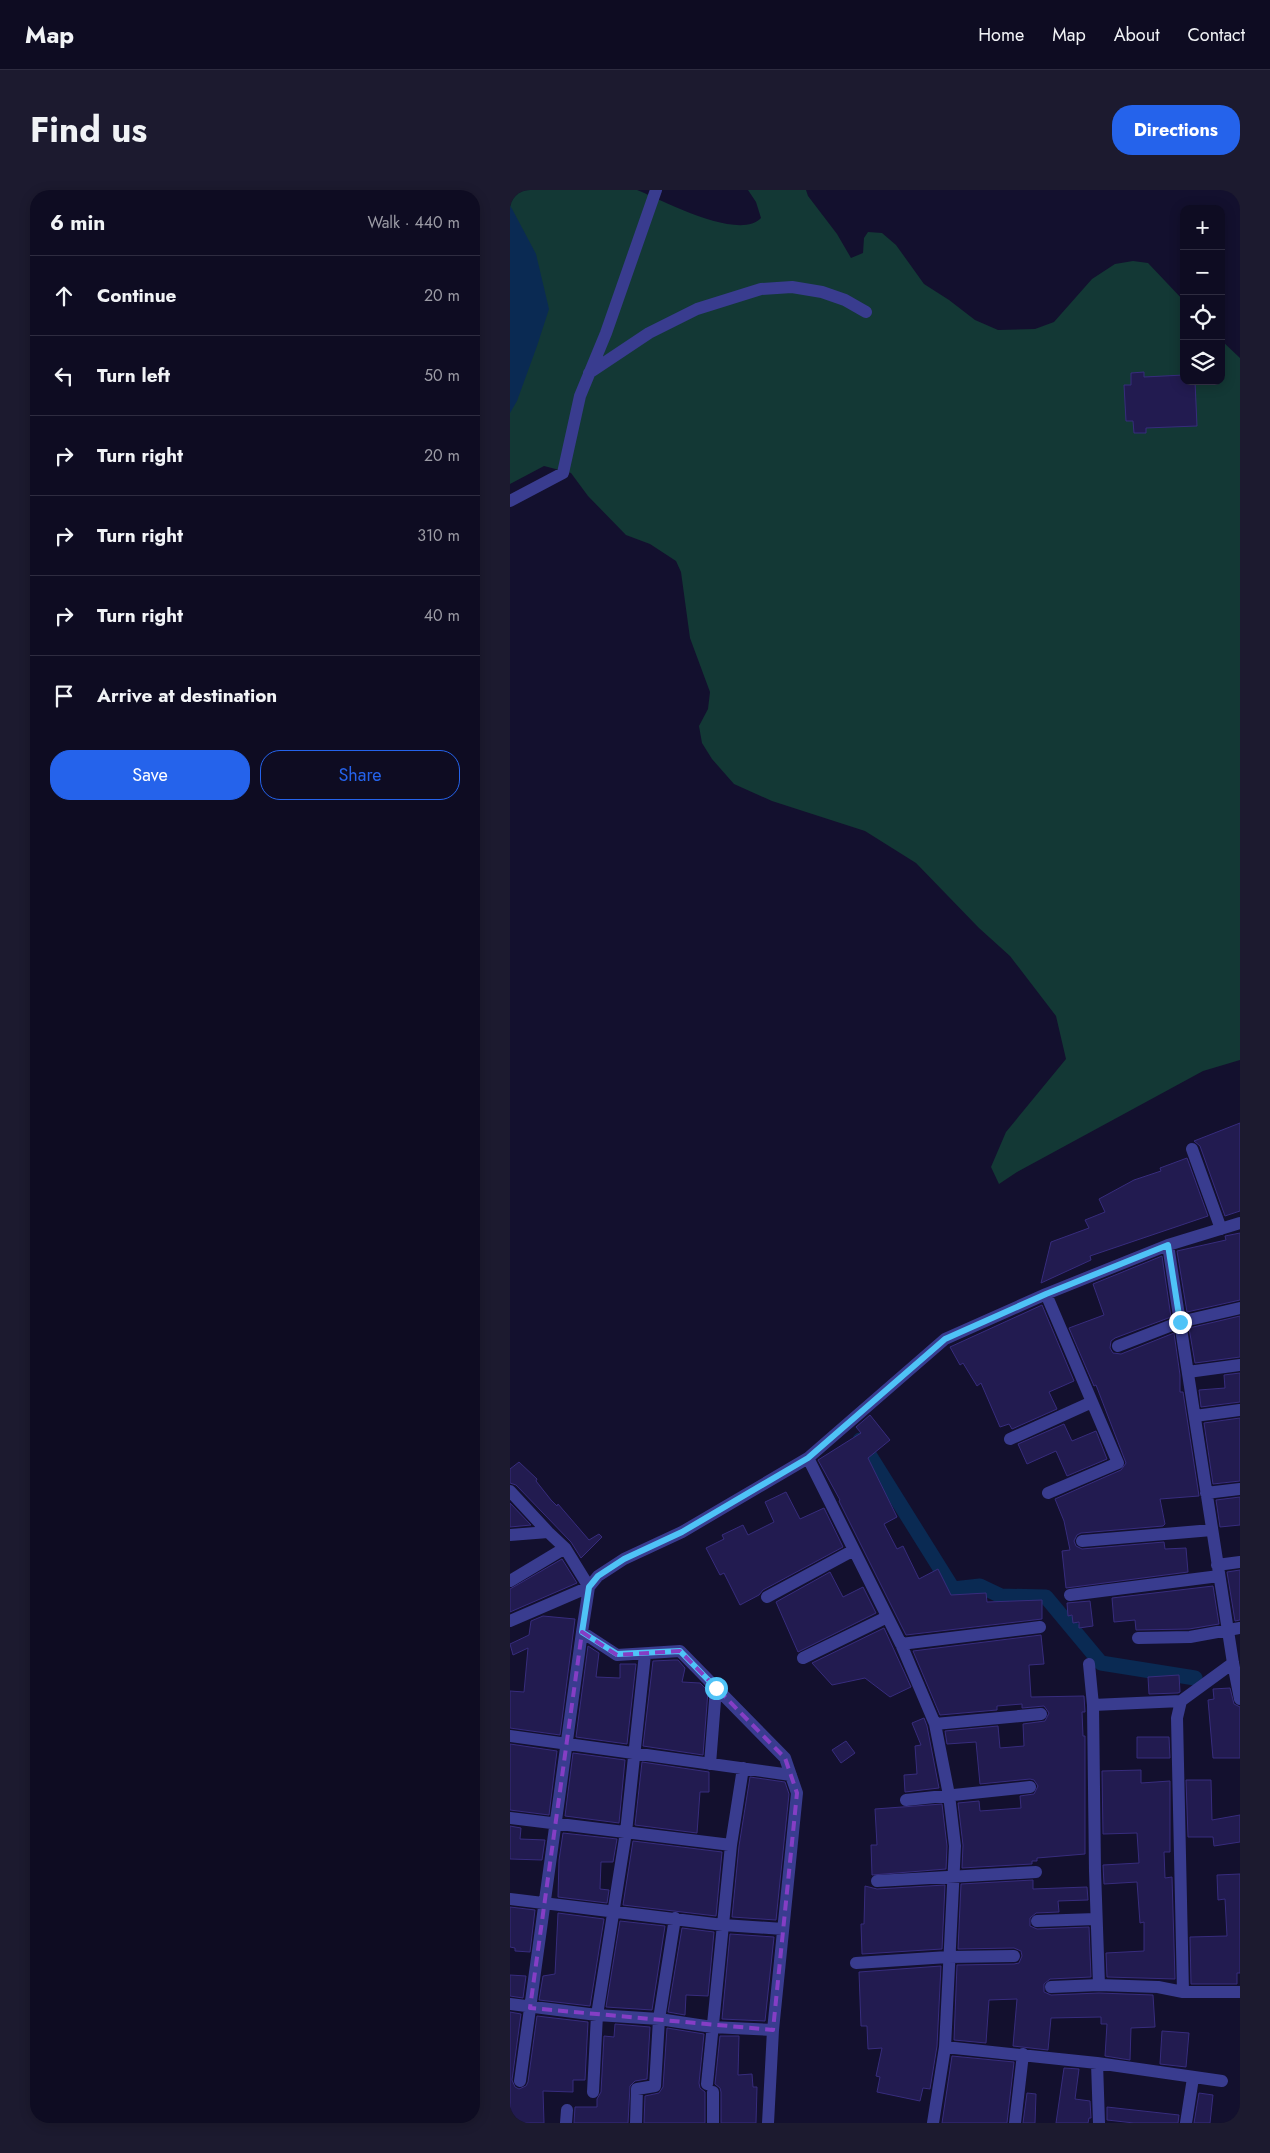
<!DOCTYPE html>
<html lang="en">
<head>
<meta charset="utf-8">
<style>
  :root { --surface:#0e0c22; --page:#1c1a2f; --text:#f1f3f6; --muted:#9b9ba5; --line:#2e2c40; --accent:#2563eb }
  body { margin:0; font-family:Jost,sans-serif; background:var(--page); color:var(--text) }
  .controls { position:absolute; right:15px; top:15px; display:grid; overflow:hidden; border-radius:10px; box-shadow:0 2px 12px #0003 }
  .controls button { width:45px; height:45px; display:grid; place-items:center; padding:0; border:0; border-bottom:1px solid var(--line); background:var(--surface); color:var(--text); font:25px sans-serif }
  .stop { position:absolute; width:15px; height:15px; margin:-11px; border:4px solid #4fc3f7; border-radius:50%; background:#fff }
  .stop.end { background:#4fc3f7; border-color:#fff; box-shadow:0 1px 5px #0008 }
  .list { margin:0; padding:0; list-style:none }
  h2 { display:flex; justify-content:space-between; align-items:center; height:65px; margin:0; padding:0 20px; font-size:21px }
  h2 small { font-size:16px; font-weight:400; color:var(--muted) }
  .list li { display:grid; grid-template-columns:32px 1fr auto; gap:15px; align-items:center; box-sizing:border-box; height:80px; padding:0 20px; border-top:1px solid var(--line) }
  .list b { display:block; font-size:19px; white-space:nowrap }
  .list em { font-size:16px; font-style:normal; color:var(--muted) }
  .actions { display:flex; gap:10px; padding:15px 20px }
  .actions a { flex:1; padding:11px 0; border:1px solid var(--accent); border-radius:20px; text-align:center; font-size:18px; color:var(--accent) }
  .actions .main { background:var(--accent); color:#fff }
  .icon { flex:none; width:28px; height:28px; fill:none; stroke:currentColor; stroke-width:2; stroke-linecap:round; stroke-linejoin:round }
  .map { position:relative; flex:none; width:730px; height:1933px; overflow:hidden; border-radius:20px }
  header { display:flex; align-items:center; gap:30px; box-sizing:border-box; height:70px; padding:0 25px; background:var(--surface); border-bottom:1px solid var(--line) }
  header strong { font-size:24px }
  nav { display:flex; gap:28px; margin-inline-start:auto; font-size:18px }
  .intro { display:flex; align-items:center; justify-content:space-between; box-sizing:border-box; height:120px; padding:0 30px }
  h1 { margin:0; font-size:35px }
  .button { padding:12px 22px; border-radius:20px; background:var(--accent); color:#fff; font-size:18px; font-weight:700 }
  main { display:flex; gap:30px; padding:0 30px }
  aside { flex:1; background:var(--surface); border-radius:20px; box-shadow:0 2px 12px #0003 }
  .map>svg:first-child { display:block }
  .green { fill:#133835 }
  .water { fill:#0a2a53 }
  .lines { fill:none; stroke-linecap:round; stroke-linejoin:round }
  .canal { stroke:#0a2a53; stroke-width:15 }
  .building { fill:#221b50; stroke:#372c7d }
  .minor { stroke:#393c8f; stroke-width:12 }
  .route { stroke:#4fc3f7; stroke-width:6 }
  .marked { fill:none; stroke:#853ec5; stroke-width:4; stroke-dasharray:10 6; stroke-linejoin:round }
</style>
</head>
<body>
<header>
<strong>Map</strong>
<nav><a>Home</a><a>Map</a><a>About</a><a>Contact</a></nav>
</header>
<div class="intro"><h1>Find us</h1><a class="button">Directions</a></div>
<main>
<aside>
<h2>6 min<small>Walk · 440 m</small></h2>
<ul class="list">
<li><svg class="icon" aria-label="ahead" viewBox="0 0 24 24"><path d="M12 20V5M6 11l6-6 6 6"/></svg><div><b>Continue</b></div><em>20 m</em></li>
<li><svg class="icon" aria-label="left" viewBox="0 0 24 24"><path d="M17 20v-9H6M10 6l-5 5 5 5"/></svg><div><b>Turn left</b></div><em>50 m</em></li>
<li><svg class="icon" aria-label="right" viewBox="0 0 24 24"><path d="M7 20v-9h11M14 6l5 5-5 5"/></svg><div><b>Turn right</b></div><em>20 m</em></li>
<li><svg class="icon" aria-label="right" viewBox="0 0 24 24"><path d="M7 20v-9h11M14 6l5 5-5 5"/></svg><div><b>Turn right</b></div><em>310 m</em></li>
<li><svg class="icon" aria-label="right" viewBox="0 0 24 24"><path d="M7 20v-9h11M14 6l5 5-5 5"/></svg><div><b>Turn right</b></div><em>40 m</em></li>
<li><svg class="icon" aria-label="arrive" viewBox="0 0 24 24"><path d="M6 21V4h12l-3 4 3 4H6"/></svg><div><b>Arrive at destination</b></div></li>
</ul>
<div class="actions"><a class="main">Save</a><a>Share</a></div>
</aside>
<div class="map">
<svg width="730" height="1933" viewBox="0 0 730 1933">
  <rect width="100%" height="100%" fill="#13102e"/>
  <path class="green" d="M0,0C33,0 67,0 100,0C107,0 120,0 127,0C150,9 229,52 251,28L246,12L238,0H296L298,6L327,44L341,68L353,63L354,48L358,42L372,43L386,55L414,94L439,110L465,130L488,140L525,139L544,132L582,89L605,74L623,71L638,73L674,111V191H711V150L730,168V870L693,881L507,982L489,994L481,977L496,942L556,869L546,826L500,766L469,738L406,673L355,641L262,611L224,594L202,569L192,553L189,536L198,519L200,502L180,448L171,382L166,371L140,354L116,345L78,306L61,283L34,276L0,294Z"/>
  <path class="water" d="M0,15L26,64L39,119L27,156L7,211L0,223Z"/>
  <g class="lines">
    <path class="canal" d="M350,1250L443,1399L470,1396L491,1406L536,1407L591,1473L685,1488"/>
  </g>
  <path class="building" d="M634,182V187L674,185V191H685L687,236L636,238V243H624L623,231H616L614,195H621V183Z
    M730,933V1021L715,1026L690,956L684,951Z
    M677,968L698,1026L580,1066L581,1070L531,1093L541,1052L579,1038L575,1030L595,1022L589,1009L624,990L651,981L650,978Z
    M730,1043V1110L677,1122L667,1061L716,1050L715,1046Z
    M652,1066L661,1127L605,1148L601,1151L600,1158L603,1163L611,1164L664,1143L670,1185V1202H673L689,1306L650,1309L655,1334L653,1336L571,1343L567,1345L564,1351L566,1356L572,1359L654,1352L655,1359L676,1358L678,1382L556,1398L552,1361L560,1360L554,1331L545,1309L611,1280L616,1273L586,1195L584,1196L559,1138L594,1125L583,1094Z
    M532,1115L564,1191L539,1202L547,1219L502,1239L499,1234L490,1237L471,1193L467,1196L453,1173L450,1175L440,1157Z
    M730,1126V1167L685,1173L679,1138Z
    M730,1183V1212L691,1217L689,1200L715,1198L714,1185Z
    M360,1225L380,1250L358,1268L387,1327L374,1334L387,1359L393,1356L409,1389L428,1379L441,1405L476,1403L477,1412L532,1410V1429L396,1445L329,1311L330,1310L308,1270L351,1243L346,1237Z
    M730,1228V1291L703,1294L694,1233Z
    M554,1234L562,1251L586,1241L597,1269L557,1286L546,1261L517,1274L508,1254Z
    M9,1272L27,1289L26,1291L41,1310L47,1316L48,1314L79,1350L89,1344L92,1347L71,1368L61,1352L6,1295L0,1293V1279Z
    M276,1302L290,1329L314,1318L333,1357L253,1400L249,1405L230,1415L214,1383L210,1385L196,1358L214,1349L212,1345L233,1335L238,1345L264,1332L255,1312Z
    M730,1307V1335L710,1337L706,1310Z
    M0,1313L21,1335L0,1337Z
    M52,1369L67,1393L0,1422V1399Z
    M730,1380V1430L725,1431L717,1382Z
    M320,1382L333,1407L353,1397L366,1423L288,1462L266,1412Z
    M703,1396L709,1434L679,1439L626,1440L625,1430L604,1432L602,1408Z
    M580,1411L583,1436L569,1438V1432L563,1433L562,1425L558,1426L557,1413Z
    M33,1426L65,1429L50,1545L0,1538V1501L14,1502L18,1458L3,1465L0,1454L19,1445L21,1431Z
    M374,1438L401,1497L380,1507L355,1488L322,1495L302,1473Z
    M531,1445L534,1474L519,1475L521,1507L574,1506L575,1522H572L573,1546H575V1664L527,1668V1671H522V1674L452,1678L453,1655L448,1613L469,1611L470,1621L511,1618L510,1606L524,1604L528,1596L524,1590L520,1589L470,1594L466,1552L437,1554L435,1541L488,1536L490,1558L514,1556L513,1534L535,1531L539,1523L534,1516L512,1518V1514L487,1516V1520L430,1525L403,1461Z
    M78,1456L89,1463L86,1487L110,1488V1474H126L117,1554L66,1547Z
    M164,1470H168L175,1478L172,1492L190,1493L198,1501L193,1565L133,1556L143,1471Z
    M669,1485L670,1502L668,1503L639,1504L638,1487Z
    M720,1498L724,1514L730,1517V1568H703L698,1510L704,1509L703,1499Z
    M414,1528L417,1536L429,1598L395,1602L394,1585L407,1584L405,1556L411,1555L402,1533Z
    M627,1547H659L660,1568H627Z
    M336,1551L345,1563L331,1573L322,1560Z
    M0,1554L47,1561L39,1625L0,1620Z
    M63,1563L115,1570L109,1633L55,1626Z
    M132,1572L199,1582V1602H190L187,1643L125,1635Z
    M631,1580V1593L660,1591V1662H654L655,1688L662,1687L665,1789L597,1787L596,1763L634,1761V1732L630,1733L627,1692L594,1694L593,1675L629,1673L627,1643L593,1644L592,1581Z
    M240,1587L275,1592L279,1604L266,1730L222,1727L229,1656Z
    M676,1590H701L702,1630L730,1625V1652L704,1656L703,1647H678Z
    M432,1614L437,1656L436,1679L362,1685L361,1655H367L365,1619Z
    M0,1636L11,1638L10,1649L35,1650L32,1670L0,1669Z
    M53,1643L107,1649L103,1672H91L90,1699L99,1700L97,1713L48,1707L49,1670Z
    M123,1651L212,1662L206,1726L113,1715Z
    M730,1684V1783H727V1794H681L680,1747L717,1746L715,1709L708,1710L707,1685Z
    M523,1690V1699L577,1697L578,1710L548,1711L549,1722L526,1723L520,1728V1736L527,1739L579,1737L581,1787L540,1789L534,1794V1802L541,1805L589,1803L643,1805L645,1837L621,1838L620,1870L595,1866L597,1834H591V1827L541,1828L538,1860L503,1856L507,1809L479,1810L476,1853L444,1850L447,1775L504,1774L509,1773L512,1766L511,1761L504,1758L448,1759L451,1694Z
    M435,1695L432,1759L352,1764L351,1734H354L355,1696L367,1699Z
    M0,1717L25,1720L20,1762L5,1761V1758L0,1757Z
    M48,1723L94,1729L80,1816L29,1810L33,1786L45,1784Z
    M110,1731L155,1736L142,1820L96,1817Z
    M172,1738L204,1742L198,1806L176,1805L175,1825L158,1822Z
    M220,1744L264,1747L255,1831L212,1829Z
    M431,1776L427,1856L420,1899L413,1898L410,1911L367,1902L370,1887L366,1886L372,1858L358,1859L357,1836H351L349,1782Z
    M0,1785L16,1786L13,1808L0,1806Z
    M0,1822L11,1824L2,1890L5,1897L9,1899L16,1896L18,1892L27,1826L78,1832L75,1890H63V1902L33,1901L34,1933H0Z
    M105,1834L140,1837L137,1889L125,1891L120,1896L118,1933H64L65,1917H87V1909L91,1902L94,1846L104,1847Z
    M157,1838L194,1844L189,1893L190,1898L195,1902V1933H134L135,1906L149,1903L153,1897Z
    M652,1841L679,1843L676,1877L650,1874Z
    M210,1846H229L228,1885L242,1884L243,1897H247L246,1933H211V1902L210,1898L205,1894Z
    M442,1866L504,1872L497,1933H432Z
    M554,1878L569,1879L565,1909L580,1911L581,1928H579L578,1933H546Z
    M517,1903L526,1904L525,1933H513Z
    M689,1903L703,1905L700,1933H684Z
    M597,1917L669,1925L668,1933H624L597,1930Z"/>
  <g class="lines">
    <path class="minor" d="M79,183L139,143L187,119L251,99L282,97L312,102L335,110L356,122
      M0,311L53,283L70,206L96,143L146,0
      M682,959L711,1039
      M658,1055L723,1473L730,1509
      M536,1104L608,1273L538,1303
      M608,1156L670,1132L730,1118
      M678,1182L730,1175
      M685,1226L730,1220
      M500,1249L582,1212
      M298,1268L391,1454L425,1534L439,1605L445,1656L435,1857L423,1933
      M0,1301L38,1342L55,1358L79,1397L72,1442L107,1465L170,1461L275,1568L287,1603L263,1840L258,1933
      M696,1303L730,1299
      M0,1345L38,1342
      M572,1351L702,1340
      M707,1375L730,1372
      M0,1391L55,1358
      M560,1405L709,1386
      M257,1407L344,1360
      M0,1431L79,1397L88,1386L114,1369L172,1342L298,1268L435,1149L536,1104L658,1055L730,1033
      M628,1448L680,1447L730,1438
      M391,1454L530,1437
      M293,1468L377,1427
      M579,1474L583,1515L585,1681L589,1795L648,1797L673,1802H730
      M583,1515L671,1511
      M425,1534L531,1524
      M0,1546L281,1585
      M200,1574L206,1498
      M396,1610L520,1597
      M0,1628L221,1655
      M367,1691L526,1682
      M0,1709L213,1735L273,1739
      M527,1731L586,1729
      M346,1773L438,1767L504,1766
      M541,1797L589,1795
      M673,1802L667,1528L671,1511L723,1473
      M0,1814L87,1825L149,1829L202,1837L263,1840
      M435,1857L587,1873L712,1891
      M587,1873L589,1933
      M10,1891L72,1442
      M197,1894L221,1655L233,1578
      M83,1902L87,1825L116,1642L135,1464
      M203,1902V1933
      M56,1933L57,1920
      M126,1933L127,1899L145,1896L149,1829L165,1728
      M505,1933L513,1864
      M676,1933L683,1888"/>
  </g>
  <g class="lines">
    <path class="route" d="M206,1498L170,1461L107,1464L72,1442L79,1397L88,1386L114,1369L172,1342L298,1268L435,1149L536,1104L658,1055L670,1132"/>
  </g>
  <path class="marked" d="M72,1442L107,1465L170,1461L275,1568L287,1603L263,1840L20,1818Z"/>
</svg>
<div class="controls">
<button>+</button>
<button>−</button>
<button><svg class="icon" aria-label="locate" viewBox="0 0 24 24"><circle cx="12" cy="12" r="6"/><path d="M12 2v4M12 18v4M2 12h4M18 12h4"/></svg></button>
<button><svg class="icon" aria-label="layers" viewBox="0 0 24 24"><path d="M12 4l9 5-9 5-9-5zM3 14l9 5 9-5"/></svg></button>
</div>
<div class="stop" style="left:206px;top:1498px"></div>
<div class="stop end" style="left:670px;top:1132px"></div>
</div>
</main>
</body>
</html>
